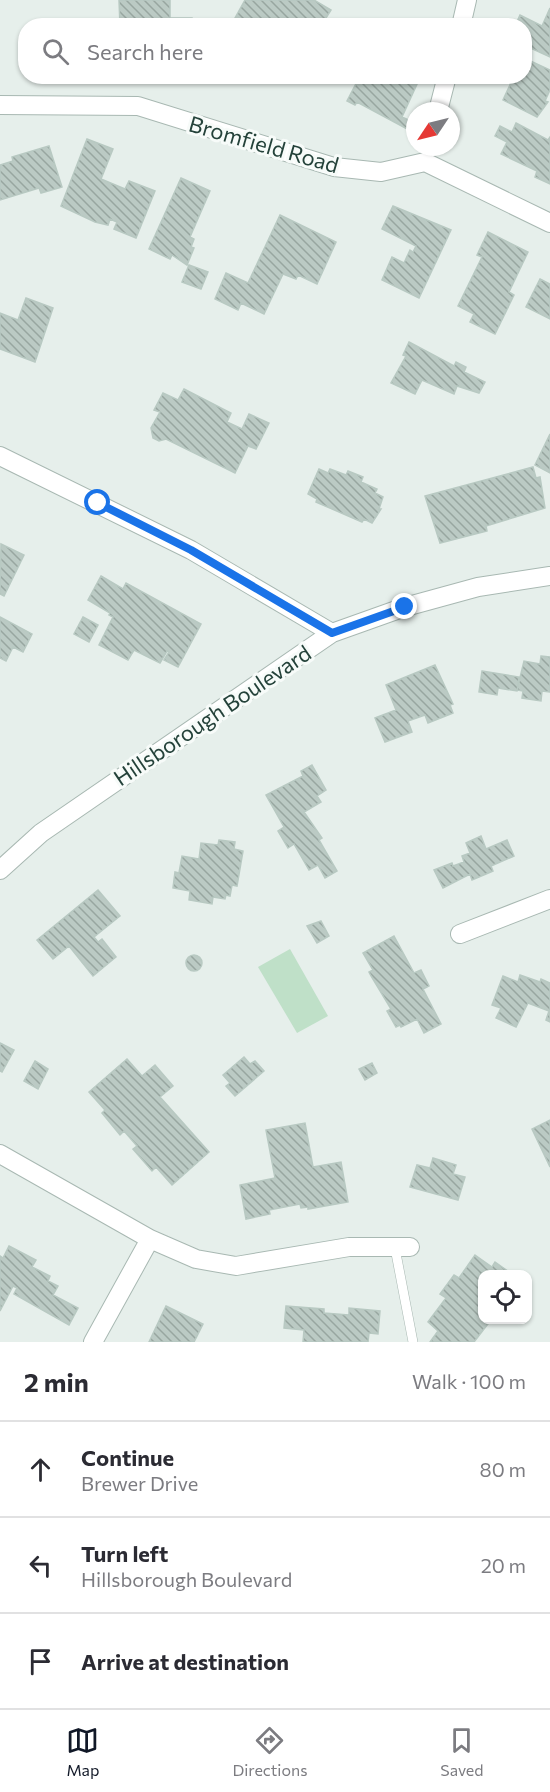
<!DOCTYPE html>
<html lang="en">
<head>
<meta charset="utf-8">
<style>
  :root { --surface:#fff; --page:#f2f2f3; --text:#2b2b33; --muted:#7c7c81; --line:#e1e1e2; --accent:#111827 }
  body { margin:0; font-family:Commissioner,sans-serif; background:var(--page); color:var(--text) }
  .controls { position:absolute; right:18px; bottom:18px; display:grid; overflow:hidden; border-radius:12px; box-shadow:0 2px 4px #0004 }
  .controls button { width:54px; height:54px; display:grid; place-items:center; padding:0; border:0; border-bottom:2px solid var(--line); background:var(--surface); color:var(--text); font:30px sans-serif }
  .compass { position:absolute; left:406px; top:102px; width:54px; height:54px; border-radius:50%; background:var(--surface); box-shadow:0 2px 4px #0004; rotate:235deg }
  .stop { position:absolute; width:18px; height:18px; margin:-14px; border:4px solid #1a73e8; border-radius:50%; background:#fff }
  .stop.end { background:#1a73e8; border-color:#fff; box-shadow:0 2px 6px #0008 }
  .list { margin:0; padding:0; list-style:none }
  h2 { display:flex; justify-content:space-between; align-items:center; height:78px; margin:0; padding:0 24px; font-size:26px }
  h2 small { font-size:20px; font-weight:400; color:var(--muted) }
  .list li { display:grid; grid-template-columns:39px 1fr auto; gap:18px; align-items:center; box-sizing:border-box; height:96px; padding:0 24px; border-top:2px solid var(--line) }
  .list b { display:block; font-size:22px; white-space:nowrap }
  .list p { margin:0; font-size:20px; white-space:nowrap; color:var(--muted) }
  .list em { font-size:20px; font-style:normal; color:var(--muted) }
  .icon { flex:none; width:33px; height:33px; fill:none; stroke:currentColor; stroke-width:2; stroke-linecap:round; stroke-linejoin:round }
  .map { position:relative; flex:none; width:550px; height:1342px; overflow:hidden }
  .search { position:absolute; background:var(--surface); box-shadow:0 2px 4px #0004; left:18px; right:18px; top:18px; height:66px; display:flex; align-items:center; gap:15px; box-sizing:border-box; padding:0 21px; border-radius:24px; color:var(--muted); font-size:22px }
  .sheet { height:366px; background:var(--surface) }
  nav { display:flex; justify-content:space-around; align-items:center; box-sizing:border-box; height:84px; border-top:2px solid var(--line); background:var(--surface); font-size:16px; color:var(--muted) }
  nav a { display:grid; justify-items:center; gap:3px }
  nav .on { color:var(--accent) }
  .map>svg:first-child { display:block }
  .park { fill:#bfe0c8 }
  .building { fill:url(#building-back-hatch); stroke:#b8c9c2; stroke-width:1.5 }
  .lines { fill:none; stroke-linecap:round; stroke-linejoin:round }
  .lane-casing { stroke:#a8b8b2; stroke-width:10 }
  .street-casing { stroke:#a8b8b2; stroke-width:20 }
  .lane { stroke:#fff; stroke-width:9 }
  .street { stroke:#fff; stroke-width:18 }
  .route { stroke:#1a73e8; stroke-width:8 }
  .labels { text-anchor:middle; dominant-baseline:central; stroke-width:6; stroke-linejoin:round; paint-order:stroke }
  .street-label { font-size:22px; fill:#24423a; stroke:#f7fbf9 }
</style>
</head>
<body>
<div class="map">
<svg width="550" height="1342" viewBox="0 0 550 1342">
  <defs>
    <pattern id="building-back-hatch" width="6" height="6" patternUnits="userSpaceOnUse" patternTransform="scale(1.5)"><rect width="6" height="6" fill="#bbcac4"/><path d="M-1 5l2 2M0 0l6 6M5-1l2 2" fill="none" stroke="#98a6a0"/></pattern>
  </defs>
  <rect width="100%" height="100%" fill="#e6efeb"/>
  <path class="park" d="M290,949L328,1016L297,1033L258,967Z"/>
  <path class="building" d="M119,0H170V18H192V26H120Z
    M245,0H314L331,10L321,26H247L235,18Z
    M550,8V57L528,47L532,39L524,36V26H515L520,15L542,26Z
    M524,58L550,70V90L545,101L548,102L537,117L503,100L514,76H524Z
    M360,76H409L418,82L402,117L413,122L409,130L357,102L355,105L347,101Z
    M516,123L548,140L550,137V184L535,177L537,171L501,154L507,142L495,136L500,126L512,132Z
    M87,139L113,149L101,179L125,189L129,181L155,191L136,238L114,229L117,222L110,219L108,225L95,222L61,206Z
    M49,146L62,187L41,193L39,188L0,200V165L13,161L12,157Z
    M181,178L210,191L190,237L194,239L191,247L194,248L187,265L172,255L170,259L149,249Z
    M393,206L451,230L419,298L382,280L392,257L404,263L410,250L413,252L416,246L382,229Z
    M280,215L336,242L317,284L298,275L296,279L283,274L264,314L241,303L238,310L215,299L226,273L248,283Z
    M488,232L528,252L509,292L514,295L495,334L470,322L474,314L458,306L482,257L477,255Z
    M189,265L208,272L201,289L182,282Z
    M540,279L550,284V319L526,307Z
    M26,298L53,308L35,362L0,349V313L18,320Z
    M409,342L454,366L456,362L466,367L464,372L485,382L479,393L457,386L454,394L422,380L415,394L391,383L406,356L403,355Z
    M184,389L231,413L227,422L242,429L249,414L269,423L256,449L248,446L235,473L166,439L159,441L153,438L151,428L160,412L154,410L163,393L178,400Z
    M550,434V473L535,465Z
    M533,467L536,478L540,477L545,508L486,526L487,531L440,543L425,496Z
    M319,469L328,473L330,469L346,475L348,471L363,477L361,482L377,489L375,493L383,497L379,509H381L372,523L364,519L362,522L316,502L317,499L308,494Z
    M1,544L24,555L4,596L0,594Z
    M101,576L123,589L126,583L201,624L178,667L164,660L169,652L167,651L160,663L134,650L128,660L99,645L113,617L109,615L110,613L88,600Z
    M0,617L32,634L23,652L13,647L6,661L0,658Z
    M83,617L98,625L89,642L74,634Z
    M541,656L550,657V692L542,691L541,701L522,698L523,691L517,690L524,661L540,664Z
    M435,665L453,704L450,705L453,713L428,723L425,715L408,721L412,732L385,742L375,718L396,710L386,685Z
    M482,671L519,677L517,691L498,688L497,695L479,692Z
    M312,765L326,790L317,796L321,802L304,812L322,838L319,840L337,871L325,878L318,865L309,870L294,844L288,848L278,831L284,827L266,795L303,776L301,771Z
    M481,836L486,849L507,840L514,856L491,866L493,871L472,880L470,874L443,888L434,870L452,863L453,866L464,862L462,856L470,853L466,843Z
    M219,840L235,842L234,849L243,851L237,886L232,885L230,896L226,895L225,899L213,897L212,904L189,900L190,891L173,888L175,872L179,873L182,856L199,859L201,843L218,845Z
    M98,890L120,916L94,937L98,942L102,939L116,957L93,976L69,946L53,959L37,940Z
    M321,921L329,936L317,943L307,926Z
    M394,936L414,973L421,970L429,986L423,989L441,1024L424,1033L417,1019L401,1027L400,1025L396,1027L387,1011L391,1009L371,976L369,972L373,970L363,953Z
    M186 963a8 8 0 1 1 16 0a8 8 0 1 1-16 0Z
    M520,975L540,982L541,979L550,983V1022L546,1020L549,1011L528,1003L516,1027L496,1018L501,1008L492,1005L503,976L518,982Z
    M0,1043L14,1050L2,1072L0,1071Z
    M244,1057L250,1064L255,1061L264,1071L235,1096L226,1086L230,1083L223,1075Z
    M127,1059L142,1076L155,1065L173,1086L160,1097L209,1152L172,1185L156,1167L152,1171L133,1149L137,1146L124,1131L120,1135L102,1113L105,1110L89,1092Z
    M35,1061L48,1069L38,1089L24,1081Z
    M372,1063L377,1073L365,1080L359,1069Z
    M550,1120V1167L532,1129Z
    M305,1123L313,1167L341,1162L348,1202L308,1209V1207L301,1208L300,1204L269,1210L270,1214L246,1219L240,1185L275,1178L266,1130Z
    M433,1158L456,1165L453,1174L465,1177L458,1200L410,1187L417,1165L430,1168Z
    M9,1246L36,1260L32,1267L50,1276L48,1281L58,1286L53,1295L78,1308L69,1325L14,1294L17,1288L13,1286L0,1311V1256L3,1258Z
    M475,1255L492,1267L495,1262L509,1272L507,1274H482V1320H491L474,1342H430L438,1331L428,1322L446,1298L440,1294L454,1275L459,1278Z
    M166,1306L203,1324L194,1342H149Z
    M286,1306L324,1309V1313L349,1315V1308L380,1311L378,1334L369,1333L368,1342H303L304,1330L284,1328Z"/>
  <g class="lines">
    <g class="lane-casing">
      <path id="lane" d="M395,1248L413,1342"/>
    </g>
    <g class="street-casing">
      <path id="street" d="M461,26L467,0
        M0,105L138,106L334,167L381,172L425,162L550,223
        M438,111L447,76
        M0,456L191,550L332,633
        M0,870L41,833L332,633L405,607L478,587L550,576
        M460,934L550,899
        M0,1154L150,1239L93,1342
        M150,1239L196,1259L236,1266L349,1247H410"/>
    </g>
    <use href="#lane" class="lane"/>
    <use href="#street" class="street"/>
  </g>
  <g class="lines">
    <path class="route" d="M98,503L191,550L332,633L405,607"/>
  </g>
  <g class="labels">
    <g class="street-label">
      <text transform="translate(264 144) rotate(16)">Bromfield Road</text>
      <text transform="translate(212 715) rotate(-34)">Hillsborough Boulevard</text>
    </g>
  </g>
</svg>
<div class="controls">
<button><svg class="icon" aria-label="locate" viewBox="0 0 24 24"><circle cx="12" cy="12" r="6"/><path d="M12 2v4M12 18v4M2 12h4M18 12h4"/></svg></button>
</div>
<svg class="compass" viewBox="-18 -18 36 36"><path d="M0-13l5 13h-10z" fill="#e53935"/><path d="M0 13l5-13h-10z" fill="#7c7c81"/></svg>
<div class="stop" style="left:98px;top:503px"></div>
<div class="stop end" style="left:405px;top:607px"></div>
<div class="search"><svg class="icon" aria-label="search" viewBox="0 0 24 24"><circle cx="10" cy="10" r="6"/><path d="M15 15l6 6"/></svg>Search here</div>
</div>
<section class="sheet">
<h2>2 min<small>Walk · 100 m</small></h2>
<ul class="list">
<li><svg class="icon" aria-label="ahead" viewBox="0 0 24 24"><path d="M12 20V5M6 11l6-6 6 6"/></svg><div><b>Continue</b><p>Brewer Drive</p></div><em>80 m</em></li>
<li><svg class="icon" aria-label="left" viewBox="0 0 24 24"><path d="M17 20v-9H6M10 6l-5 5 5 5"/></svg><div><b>Turn left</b><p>Hillsborough Boulevard</p></div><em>20 m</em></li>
<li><svg class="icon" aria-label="arrive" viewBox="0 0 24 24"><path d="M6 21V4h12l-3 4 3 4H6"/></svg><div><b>Arrive at destination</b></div></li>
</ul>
</section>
<nav>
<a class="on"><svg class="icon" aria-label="map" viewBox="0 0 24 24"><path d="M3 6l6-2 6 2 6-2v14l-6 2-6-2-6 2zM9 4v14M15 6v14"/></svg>Map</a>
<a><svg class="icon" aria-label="directions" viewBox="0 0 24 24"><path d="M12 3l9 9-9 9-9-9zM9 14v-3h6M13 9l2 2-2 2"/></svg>Directions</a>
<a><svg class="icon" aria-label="saved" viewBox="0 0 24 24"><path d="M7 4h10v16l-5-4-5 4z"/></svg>Saved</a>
</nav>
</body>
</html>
